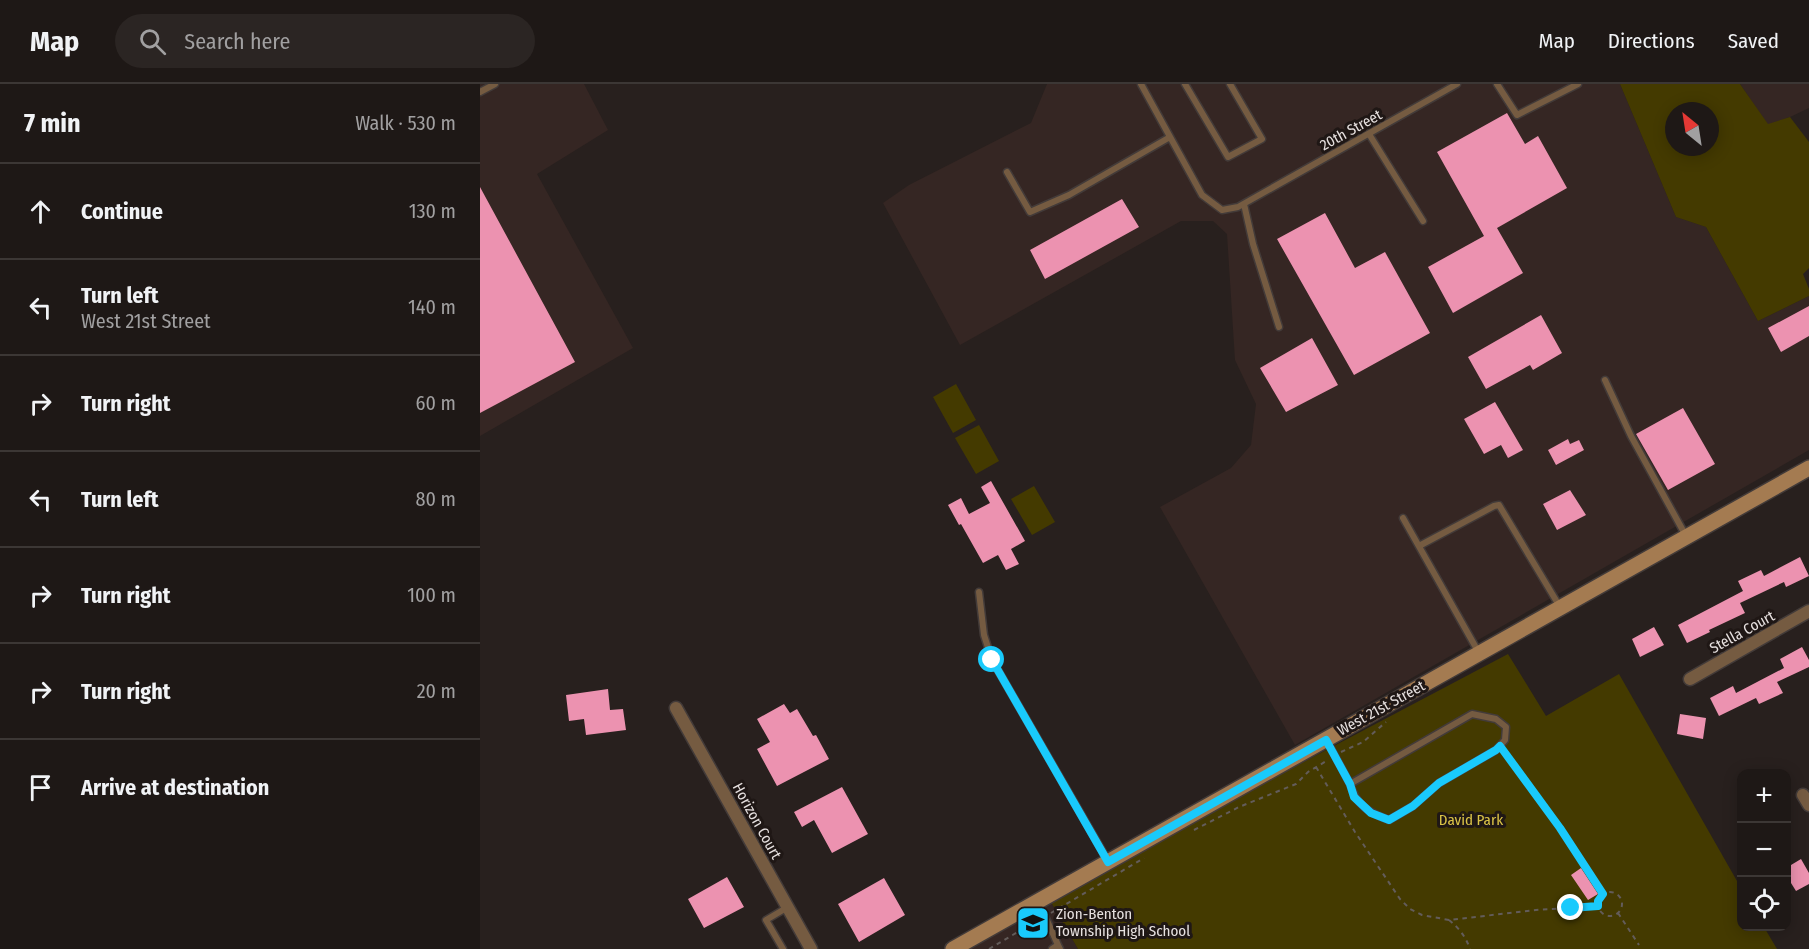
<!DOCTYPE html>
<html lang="en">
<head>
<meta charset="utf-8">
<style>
  :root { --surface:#1e1816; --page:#2b2523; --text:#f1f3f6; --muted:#a1a0a1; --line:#3c3735 }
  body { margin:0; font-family:"Fira Sans Condensed",sans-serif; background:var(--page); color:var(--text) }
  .controls { position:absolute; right:18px; bottom:18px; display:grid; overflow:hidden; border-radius:12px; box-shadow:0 3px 15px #0003 }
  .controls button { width:54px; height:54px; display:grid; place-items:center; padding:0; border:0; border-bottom:2px solid var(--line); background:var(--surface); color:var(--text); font:30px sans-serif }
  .compass { position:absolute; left:1185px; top:18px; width:54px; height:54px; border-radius:50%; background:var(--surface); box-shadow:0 3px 15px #0003; rotate:330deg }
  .stop { position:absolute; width:18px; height:18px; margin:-14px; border:4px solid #19cafc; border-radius:50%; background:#fff }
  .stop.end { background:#19cafc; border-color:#fff; box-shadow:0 2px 6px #0008 }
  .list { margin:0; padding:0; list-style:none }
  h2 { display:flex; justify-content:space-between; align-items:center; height:78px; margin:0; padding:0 24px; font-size:26px }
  h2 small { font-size:20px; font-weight:400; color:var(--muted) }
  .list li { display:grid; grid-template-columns:39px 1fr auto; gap:18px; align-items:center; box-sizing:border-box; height:96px; padding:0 24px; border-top:2px solid var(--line) }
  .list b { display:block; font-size:22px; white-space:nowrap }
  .list p { margin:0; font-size:20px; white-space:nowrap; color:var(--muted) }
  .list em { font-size:20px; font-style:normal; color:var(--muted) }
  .icon { flex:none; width:33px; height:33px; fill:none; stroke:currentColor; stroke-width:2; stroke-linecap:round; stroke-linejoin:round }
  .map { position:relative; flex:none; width:1329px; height:865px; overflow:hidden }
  header { display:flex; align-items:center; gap:36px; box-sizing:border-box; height:84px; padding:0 30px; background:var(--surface); border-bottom:2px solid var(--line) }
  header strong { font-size:28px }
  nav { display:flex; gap:33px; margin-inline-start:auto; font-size:21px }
  .search { width:420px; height:54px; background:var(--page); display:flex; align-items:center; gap:15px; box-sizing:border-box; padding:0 21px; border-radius:33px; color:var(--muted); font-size:22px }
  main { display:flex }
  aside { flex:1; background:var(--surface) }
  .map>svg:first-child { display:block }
  .built { fill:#352623 }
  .green { fill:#443a00; fill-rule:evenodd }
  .building { fill:#ec92b0 }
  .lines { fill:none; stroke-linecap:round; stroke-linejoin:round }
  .lane-casing { stroke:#433b39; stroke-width:9 }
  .street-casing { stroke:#433b39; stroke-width:15 }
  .secondary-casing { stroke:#433b39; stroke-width:18 }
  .path { stroke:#635c5a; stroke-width:2; stroke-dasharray:4.5 4.5; stroke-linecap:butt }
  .lane { stroke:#755b41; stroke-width:6 }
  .street { stroke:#755b41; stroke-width:12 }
  .secondary { stroke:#a47b51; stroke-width:15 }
  .route { stroke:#19cafc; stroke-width:8 }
  .labels { text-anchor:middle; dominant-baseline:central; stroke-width:6; stroke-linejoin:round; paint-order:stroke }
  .street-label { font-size:15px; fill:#e7e1e0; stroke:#1f1715 }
  .park-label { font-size:15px; fill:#dbc447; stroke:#1f1715 }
  .poi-label { font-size:15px; fill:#e7e1e0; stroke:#1f1715; text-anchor:start }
</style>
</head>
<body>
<header>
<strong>Map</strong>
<div class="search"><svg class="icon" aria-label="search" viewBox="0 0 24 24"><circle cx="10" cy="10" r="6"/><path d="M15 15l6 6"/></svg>Search here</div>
<nav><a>Map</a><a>Directions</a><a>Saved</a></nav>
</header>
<main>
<aside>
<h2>7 min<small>Walk · 530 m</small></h2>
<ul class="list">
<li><svg class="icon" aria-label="ahead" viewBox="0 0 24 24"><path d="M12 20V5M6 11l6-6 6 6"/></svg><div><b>Continue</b></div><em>130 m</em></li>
<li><svg class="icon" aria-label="left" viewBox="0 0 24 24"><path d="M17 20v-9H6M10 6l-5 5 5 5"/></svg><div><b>Turn left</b><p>West 21st Street</p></div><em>140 m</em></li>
<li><svg class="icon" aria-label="right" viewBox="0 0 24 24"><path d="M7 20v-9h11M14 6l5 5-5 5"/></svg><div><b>Turn right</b></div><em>60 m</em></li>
<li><svg class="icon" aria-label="left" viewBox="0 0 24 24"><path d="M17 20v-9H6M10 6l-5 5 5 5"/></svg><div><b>Turn left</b></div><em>80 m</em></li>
<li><svg class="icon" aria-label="right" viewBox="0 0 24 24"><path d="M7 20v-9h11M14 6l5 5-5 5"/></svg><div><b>Turn right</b></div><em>100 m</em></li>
<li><svg class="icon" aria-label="right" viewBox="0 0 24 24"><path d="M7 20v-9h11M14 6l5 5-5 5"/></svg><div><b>Turn right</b></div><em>20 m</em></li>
<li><svg class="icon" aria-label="arrive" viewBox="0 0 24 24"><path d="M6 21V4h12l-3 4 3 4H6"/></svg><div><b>Arrive at destination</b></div></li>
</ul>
</aside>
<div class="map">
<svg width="1329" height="865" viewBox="0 0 1329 865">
  <rect width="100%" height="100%" fill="#28201e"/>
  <path class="built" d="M0,0H104L128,46L57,90L153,264L0,352Z
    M567,0H1140L1196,133L1226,143L1278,237L1329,212V366L815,661L680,423L751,384L771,361L776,320L755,276L747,150L733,137H701L480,261L403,119L429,101L551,39Z
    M1260,0H1329V24L1310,33L1288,41Z
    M568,813L598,865H477Z"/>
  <path class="green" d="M1140,0H1260L1288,40L1310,33L1329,58V184L1323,190L1329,205V212L1278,237L1226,143L1196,133ZM1194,27H1230V63H1194Z
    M476,300L496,336L473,349L453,313Z
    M499,341L519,377L496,390L475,354Z
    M554,402L575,438L552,451L531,415Z
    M1028,570L1066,632L1139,590L1261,804L1262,842L1284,843L1297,865H598L568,813Z"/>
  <path class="building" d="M1027,29L1045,60L1058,52L1087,104L1017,144L1043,189L973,229L948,183L1004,152L957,68Z
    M0,103L95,278L0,329Z
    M642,115L659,143L565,195L550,166Z
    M845,129L875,184L905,168L950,249L874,291L797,155Z
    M1329,222V252L1301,268L1288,244Z
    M1061,231L1082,269L1053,286L1050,281L1006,305L988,273Z
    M832,254L858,301L806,328L780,284Z
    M1015,318L1043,366L1028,374L1021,361L1004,370L984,335Z
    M1203,324L1235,380L1188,406L1156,350Z
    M1088,355L1090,360L1099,356L1104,366L1076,381L1068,366Z
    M511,397L545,457L531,465L539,480L526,486L518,471L503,479L481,440L479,441L468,421L481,414L489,430L510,419L501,403Z
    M1090,406L1106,431L1077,446L1063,420Z
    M1320,473L1329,492L1306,503L1304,498L1260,519L1265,529L1229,546L1230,548L1207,559L1198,541L1263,507L1258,497L1281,486L1284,492Z
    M1174,543L1184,561L1160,573L1152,555Z
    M1322,563L1329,576V583L1297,598L1303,609L1279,620L1276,614L1239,632L1230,614L1253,602L1256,609L1304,584L1300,575Z
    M128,605L130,626L143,625L146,646L106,651L104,635L89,637L86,611Z
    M304,620L310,629L317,625L333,652L336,651L349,675L297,702L277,665L290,658L277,635Z
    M1200,630L1226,634L1223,655L1197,650Z
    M362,703L388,750L352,769L334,736L322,743L314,728Z
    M1321,775L1329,789V800L1316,807L1306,791V784Z
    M1101,784L1118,810L1108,816L1091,791Z
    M247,793L264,823L224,844L208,815Z
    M404,794L425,831L379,858L358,820Z"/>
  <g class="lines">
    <g class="lane-casing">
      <path id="lane" d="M661,0L722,111L742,126L758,123L977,0
        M705,0L748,73L782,55L750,0
        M1017,0L1037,31L1098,0
        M0,8L15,0
        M889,50L943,137
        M527,88L550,128L589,111L690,53
        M764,120L773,160L799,243
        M1125,296L1151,352L1206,452
        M923,434L999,569
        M939,462L1014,422L1019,421L1080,523
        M499,508L504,551L512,576L628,777
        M846,655L870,700L992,630L1016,635L1026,643L1025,656L1016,666L959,699L933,722L909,736C888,728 877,722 870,700
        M557,819L565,832L578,861
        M303,865L286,836L308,823
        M572,865L578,861L580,865"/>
    </g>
    <g class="street-casing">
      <path id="street" d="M1210,595L1329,527
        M196,624L331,865
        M1323,711L1329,721"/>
    </g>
    <g class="secondary-casing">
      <path id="secondary" d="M473,865L1329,384"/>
    </g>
    <path class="path" d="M861,668L883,658L906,638
      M1026,669L1107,784L1123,810
      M836,683L875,748L920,815L930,825L942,831L969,836L1056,826L1118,822
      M714,746L759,723L816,700L828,688L848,676
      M1118 820a12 12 0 1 1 24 0a12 12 0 1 1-24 0Z
      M571,829L664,774
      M1138,829L1159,861
      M969,836C979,844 986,853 990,865
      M509,865L558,836"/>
    <use href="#lane" class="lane"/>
    <use href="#street" class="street"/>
    <use href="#secondary" class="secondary"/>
  </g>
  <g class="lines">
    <path class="route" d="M512,576L628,778L846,656L870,700L874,713L891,729L909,736L933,722L959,699L1016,666L1020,662L1080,744L1123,810L1118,817V822L1091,824"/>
  </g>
  <defs>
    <g id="school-square" transform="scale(1.725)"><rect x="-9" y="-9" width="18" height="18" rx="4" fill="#19cafc" stroke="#1f1715"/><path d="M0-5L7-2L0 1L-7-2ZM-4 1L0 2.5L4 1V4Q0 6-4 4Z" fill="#111"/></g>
  </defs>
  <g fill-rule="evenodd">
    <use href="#school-square" x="553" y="839"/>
  </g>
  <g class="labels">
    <g class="street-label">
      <text transform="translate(871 46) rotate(-29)">20th Street</text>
      <text transform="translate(1262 548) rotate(-29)">Stella Court</text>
      <text transform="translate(901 624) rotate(-29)">West 21st Street</text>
      <text transform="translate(277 737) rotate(61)">Horizon Court</text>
    </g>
    <g class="park-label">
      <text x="991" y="736">David Park</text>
    </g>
    <g class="poi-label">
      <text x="576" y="830">Zion-Benton<tspan x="576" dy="17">Township High School</tspan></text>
    </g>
  </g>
</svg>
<div class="controls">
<button>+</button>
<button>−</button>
<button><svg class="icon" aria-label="locate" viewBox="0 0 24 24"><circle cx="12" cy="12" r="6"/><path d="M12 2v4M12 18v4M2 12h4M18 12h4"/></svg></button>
</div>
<svg class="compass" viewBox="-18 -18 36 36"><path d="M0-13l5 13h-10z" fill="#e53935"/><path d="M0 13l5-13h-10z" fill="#a1a0a1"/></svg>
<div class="stop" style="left:512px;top:576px"></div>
<div class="stop end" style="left:1091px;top:824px"></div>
</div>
</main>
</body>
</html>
